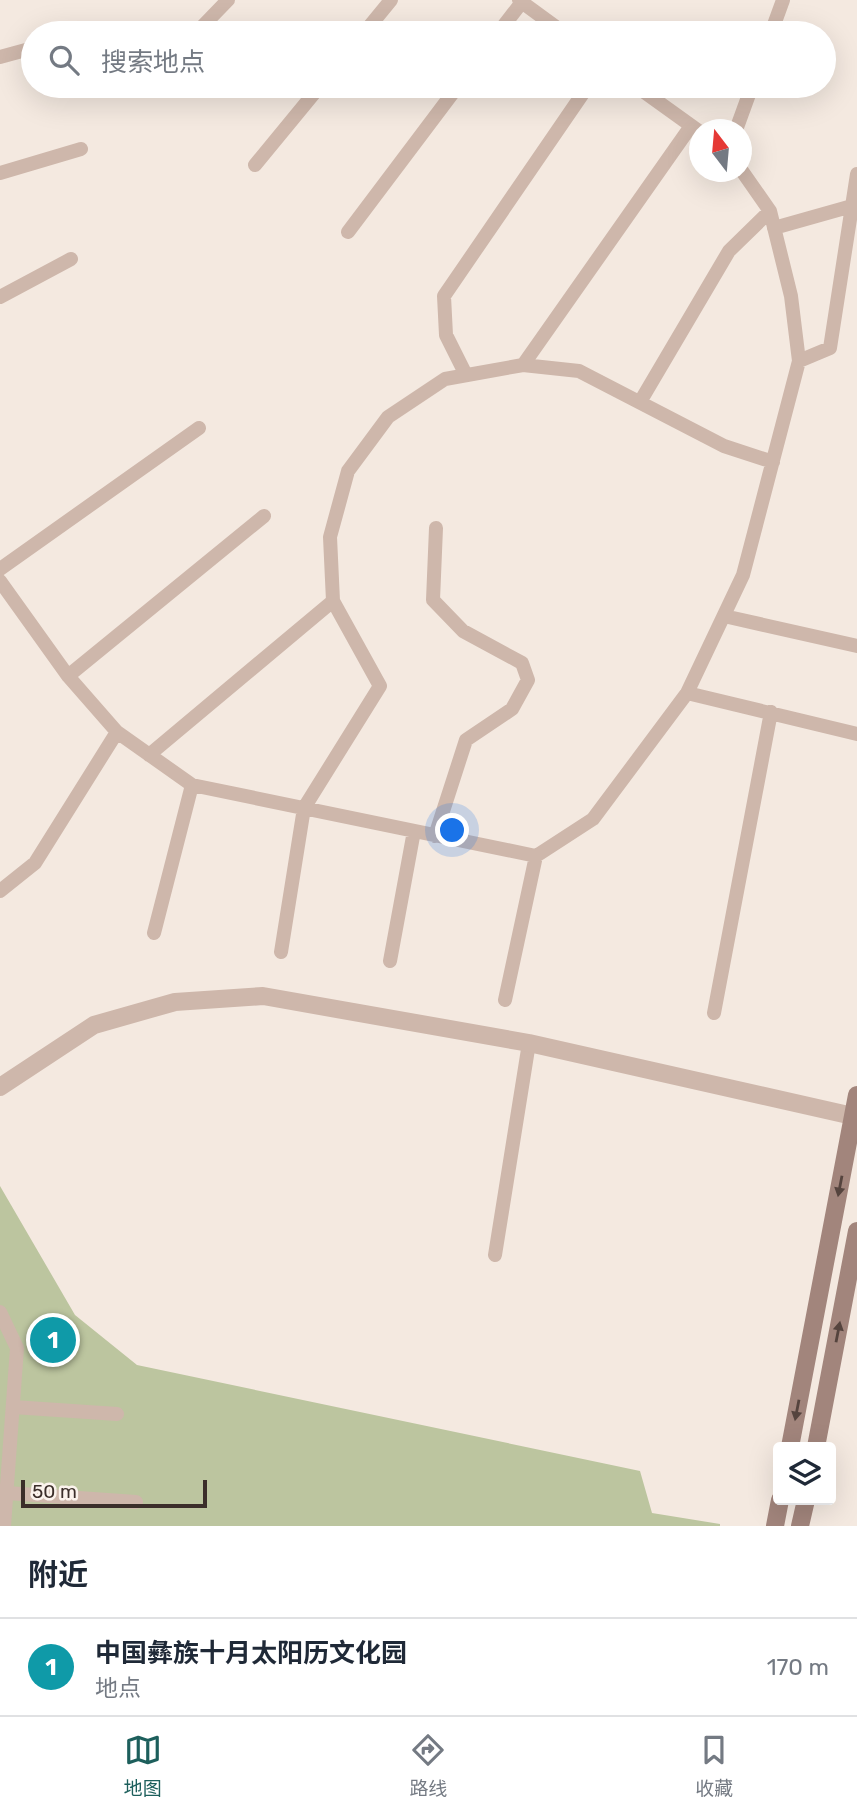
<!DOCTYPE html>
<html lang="zh">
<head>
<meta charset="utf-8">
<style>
  :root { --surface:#fff; --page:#f6f6f7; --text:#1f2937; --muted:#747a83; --line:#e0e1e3; --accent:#1d5f5c }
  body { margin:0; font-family:Rubik,"Noto Sans SC",sans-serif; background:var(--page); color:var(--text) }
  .controls { position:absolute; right:21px; bottom:21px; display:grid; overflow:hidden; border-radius:7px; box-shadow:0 7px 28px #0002 }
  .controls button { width:63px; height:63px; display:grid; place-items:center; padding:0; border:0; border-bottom:2px solid var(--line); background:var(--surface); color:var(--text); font:35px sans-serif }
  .compass { position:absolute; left:689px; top:119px; width:63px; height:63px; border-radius:50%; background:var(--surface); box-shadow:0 7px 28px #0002; rotate:344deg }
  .scale { position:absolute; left:21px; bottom:18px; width:186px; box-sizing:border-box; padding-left:7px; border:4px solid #3b2e2a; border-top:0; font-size:19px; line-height:24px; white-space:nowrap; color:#3b2e2a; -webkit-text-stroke:5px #fbf3ed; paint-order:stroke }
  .you { position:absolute; left:453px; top:831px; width:24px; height:24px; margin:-18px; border:5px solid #fff; border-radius:50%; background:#1a73e8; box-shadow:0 0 0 10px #1a73e833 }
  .badge { display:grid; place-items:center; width:46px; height:46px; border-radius:50%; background:var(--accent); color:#fff; font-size:23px; font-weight:700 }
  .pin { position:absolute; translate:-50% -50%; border:4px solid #fff; box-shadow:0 2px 7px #0006 }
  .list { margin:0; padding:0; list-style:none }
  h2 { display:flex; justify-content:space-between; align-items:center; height:91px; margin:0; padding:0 28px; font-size:30px }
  h2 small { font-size:23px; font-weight:400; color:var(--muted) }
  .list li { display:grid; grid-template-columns:46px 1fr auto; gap:21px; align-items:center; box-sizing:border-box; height:98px; padding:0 28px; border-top:2px solid var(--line) }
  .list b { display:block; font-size:26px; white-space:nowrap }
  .list p { margin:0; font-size:23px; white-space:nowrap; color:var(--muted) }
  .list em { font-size:23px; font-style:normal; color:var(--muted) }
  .icon { flex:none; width:38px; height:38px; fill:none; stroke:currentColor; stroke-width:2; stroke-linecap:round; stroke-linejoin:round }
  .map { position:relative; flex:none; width:857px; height:1526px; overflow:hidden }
  .search { position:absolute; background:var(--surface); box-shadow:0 7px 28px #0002; left:21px; right:21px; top:21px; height:77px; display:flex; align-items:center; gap:18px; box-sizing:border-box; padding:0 24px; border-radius:38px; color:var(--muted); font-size:26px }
  .sheet { height:189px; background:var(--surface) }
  nav { display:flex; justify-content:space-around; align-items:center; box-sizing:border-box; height:98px; border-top:2px solid var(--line); background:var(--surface); font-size:19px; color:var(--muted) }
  nav a { display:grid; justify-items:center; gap:4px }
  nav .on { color:var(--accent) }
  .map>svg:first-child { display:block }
  .green { fill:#bcc59f }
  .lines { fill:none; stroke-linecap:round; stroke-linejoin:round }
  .service { stroke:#ceb7ab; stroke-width:14 }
  .minor { stroke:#ceb7ab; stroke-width:18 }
  .secondary { stroke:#a2857c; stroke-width:18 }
  .oneway { fill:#55443e }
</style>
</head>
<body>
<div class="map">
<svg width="857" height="1526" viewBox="0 0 857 1526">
  <rect width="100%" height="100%" fill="#f4e9e0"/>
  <path class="green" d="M0,1186L75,1315L137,1365L640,1471L652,1513L720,1524V1526H0Z"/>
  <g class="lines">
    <path class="service" d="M519,0L564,33
      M196,33L228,0
      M364,33L391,0
      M498,33L522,2
      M771,33L783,0
      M0,57L33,48
      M636,86L700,132
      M736,130L752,86
      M255,165L320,86
      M0,173L81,149
      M774,228L852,206
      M348,232L458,86
      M0,297L71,259
      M799,361L830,348L857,174
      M523,365L691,126
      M466,375L446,335L444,296L588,86
      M640,402L729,251L770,211
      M0,569L199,428
      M0,581L68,676L117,732L192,785L536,856
      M724,616L857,646
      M68,676L264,516
      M687,693L857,734
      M149,755L333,601
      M435,836L466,740L512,709L528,680L522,663L463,631L433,600L436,528
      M0,891L35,863L117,732
      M154,933L192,785
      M281,952L304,808L380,686L333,601L330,537L348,471L388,417L445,379L523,365L579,371L724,446L773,462
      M390,961L414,831
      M505,1000L536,856L593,819L687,693L743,575L799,361L791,296L770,211L742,171
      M714,1013L771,712
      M495,1255L529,1043
      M0,1312L17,1348L4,1526
      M13,1407L117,1414
      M7,1493L136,1502"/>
    <path class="minor" d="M0,1087L94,1025L175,1002L263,996L529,1043L857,1117"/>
    <path class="secondary" d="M790,1447L857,1095
      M816,1447L857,1231
      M775,1526L780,1500
      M800,1526L806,1500"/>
  </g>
  <defs><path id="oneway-solid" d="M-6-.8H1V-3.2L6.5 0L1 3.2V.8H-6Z" transform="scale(1.75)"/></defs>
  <g class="oneway">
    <use href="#oneway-solid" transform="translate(840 1186) rotate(101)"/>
    <use href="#oneway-solid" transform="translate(838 1332) rotate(-79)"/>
    <use href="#oneway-solid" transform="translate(797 1410) rotate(101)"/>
  </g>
</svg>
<div class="controls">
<button><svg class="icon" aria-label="layers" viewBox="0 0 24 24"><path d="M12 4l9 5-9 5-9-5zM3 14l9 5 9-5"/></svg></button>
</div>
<svg class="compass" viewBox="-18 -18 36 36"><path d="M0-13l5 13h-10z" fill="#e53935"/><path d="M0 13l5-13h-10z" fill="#747a83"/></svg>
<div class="scale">50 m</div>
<div class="you"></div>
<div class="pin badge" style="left:53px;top:1340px;background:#0f9aa8">1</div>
<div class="search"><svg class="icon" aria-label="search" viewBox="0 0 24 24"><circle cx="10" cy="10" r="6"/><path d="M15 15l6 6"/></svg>搜索地点</div>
</div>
<section class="sheet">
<h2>附近<small></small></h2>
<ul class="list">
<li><span class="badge" style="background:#0f9aa8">1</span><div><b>中国彝族十月太阳历文化园</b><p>地点</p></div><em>170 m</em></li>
</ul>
</section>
<nav>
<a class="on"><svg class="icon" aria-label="map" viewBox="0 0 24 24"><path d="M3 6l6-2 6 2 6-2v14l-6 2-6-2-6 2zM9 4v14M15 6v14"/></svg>地图</a>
<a><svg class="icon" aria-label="directions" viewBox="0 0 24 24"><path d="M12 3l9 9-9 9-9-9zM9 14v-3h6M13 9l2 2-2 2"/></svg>路线</a>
<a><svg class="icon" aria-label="saved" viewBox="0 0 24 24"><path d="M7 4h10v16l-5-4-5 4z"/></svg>收藏</a>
</nav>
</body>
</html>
